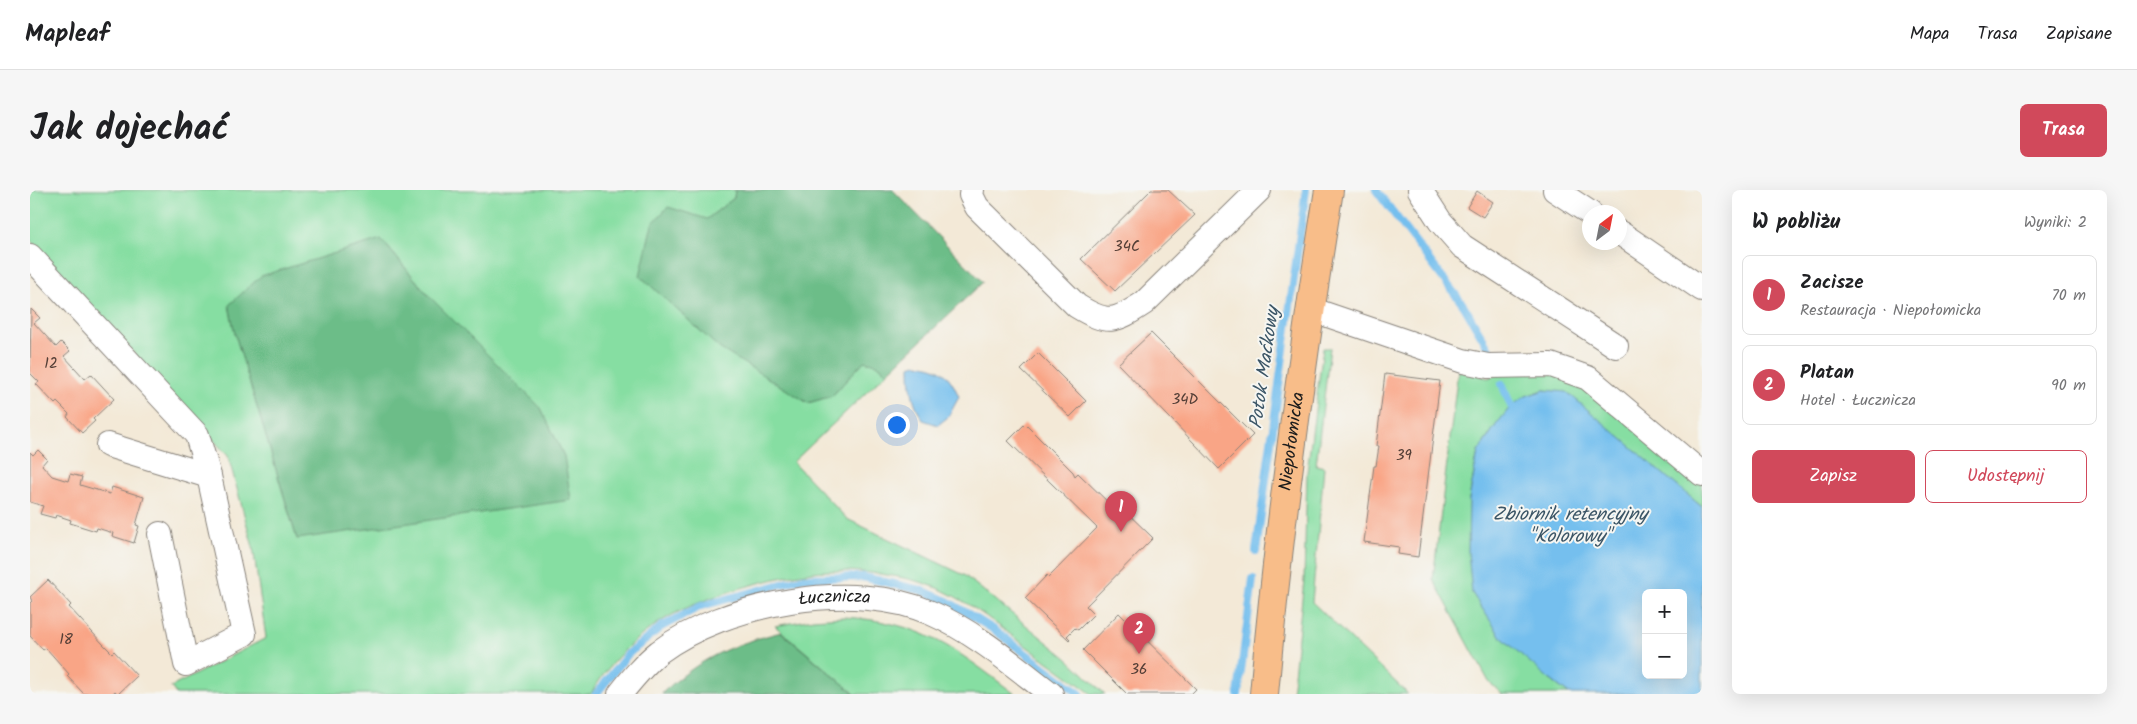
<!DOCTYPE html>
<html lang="pl">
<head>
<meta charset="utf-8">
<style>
  :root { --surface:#fff; --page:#f6f6f6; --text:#202124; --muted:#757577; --line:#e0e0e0; --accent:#d1495b }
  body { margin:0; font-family:Kalam,sans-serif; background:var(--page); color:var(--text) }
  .controls { position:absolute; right:15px; bottom:15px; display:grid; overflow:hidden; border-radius:8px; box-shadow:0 5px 20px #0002 }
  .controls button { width:45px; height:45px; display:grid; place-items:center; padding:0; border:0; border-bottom:1px solid var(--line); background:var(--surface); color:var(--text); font:25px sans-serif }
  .compass { position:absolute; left:1552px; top:15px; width:45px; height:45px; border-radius:50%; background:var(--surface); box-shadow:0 5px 20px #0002; rotate:32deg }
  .you { position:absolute; left:866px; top:234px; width:18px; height:18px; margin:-12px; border:4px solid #fff; border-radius:50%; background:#1a73e8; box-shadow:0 0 0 8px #1a73e833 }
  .badge { display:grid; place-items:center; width:32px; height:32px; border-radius:50%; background:var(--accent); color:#fff; font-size:16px; font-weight:700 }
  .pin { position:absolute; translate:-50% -41px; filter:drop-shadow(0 1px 2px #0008) }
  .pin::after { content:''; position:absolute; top:26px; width:18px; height:15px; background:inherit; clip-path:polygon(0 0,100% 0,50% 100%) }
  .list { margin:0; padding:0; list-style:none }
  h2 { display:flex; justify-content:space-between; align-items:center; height:65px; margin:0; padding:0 20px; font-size:21px }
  h2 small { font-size:16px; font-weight:400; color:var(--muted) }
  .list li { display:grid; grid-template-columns:32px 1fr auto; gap:15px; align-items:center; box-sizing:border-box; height:80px; margin:0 10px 10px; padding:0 10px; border:1px solid var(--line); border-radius:8px }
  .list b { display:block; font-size:19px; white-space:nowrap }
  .list p { margin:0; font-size:16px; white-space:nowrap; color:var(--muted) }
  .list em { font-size:16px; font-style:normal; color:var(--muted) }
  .actions { display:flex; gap:10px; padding:15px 20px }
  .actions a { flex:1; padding:11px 0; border:1px solid var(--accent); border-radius:8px; text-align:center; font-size:18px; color:var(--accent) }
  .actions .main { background:var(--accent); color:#fff }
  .map { position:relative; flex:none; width:1672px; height:504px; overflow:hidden; border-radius:8px }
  header { display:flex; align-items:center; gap:30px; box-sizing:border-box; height:70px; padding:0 25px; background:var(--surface); border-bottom:1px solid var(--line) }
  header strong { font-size:24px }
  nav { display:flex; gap:28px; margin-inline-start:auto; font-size:18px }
  .intro { display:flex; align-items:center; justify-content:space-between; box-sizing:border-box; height:120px; padding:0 30px }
  h1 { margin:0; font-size:35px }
  .button { padding:12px 22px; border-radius:8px; background:var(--accent); color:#fff; font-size:18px; font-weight:700 }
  main { display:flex; gap:30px; padding:0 30px }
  aside { flex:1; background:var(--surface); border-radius:8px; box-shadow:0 5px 20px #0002 }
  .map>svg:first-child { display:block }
  .green { fill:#86dea2; stroke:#517d5f; fill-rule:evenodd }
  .forest { fill:#6cbd88; stroke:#446c52 }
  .water { fill:#75bfee; stroke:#486e85; fill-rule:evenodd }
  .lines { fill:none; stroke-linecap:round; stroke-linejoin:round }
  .stream { stroke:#75bfee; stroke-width:8 }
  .building { fill:#f9a586 }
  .minor-casing { stroke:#88827a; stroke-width:26 }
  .major-casing { stroke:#88827a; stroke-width:30 }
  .minor { stroke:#fff; stroke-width:24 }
  .major { stroke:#f8bd89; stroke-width:28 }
  .labels { text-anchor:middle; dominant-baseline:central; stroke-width:4; stroke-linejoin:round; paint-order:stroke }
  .number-label { font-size:15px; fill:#533e36 }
  .street-label { font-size:18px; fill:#1c1c1c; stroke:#f6f6f2 }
  .water-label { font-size:19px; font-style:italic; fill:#3b5566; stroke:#f6f6f2 }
</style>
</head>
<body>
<header>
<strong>Mapleaf</strong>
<nav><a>Mapa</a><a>Trasa</a><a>Zapisane</a></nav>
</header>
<div class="intro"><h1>Jak dojechać</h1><a class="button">Trasa</a></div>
<main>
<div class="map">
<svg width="1672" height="504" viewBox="0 0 1672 504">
  <rect width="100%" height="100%" fill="#f6f6f2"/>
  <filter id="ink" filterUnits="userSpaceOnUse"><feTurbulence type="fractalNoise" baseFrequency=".02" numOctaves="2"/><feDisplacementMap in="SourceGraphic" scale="10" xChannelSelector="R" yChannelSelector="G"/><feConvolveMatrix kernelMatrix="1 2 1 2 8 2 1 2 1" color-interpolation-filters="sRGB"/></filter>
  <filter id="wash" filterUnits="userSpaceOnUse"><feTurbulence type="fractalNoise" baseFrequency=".0096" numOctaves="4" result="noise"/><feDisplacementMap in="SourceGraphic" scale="20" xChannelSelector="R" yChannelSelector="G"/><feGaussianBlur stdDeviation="1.12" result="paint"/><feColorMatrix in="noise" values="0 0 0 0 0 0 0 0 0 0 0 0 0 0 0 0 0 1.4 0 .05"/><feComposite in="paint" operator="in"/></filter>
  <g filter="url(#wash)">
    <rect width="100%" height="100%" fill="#f3e9d7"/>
    <path class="green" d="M0,0H705L704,8L677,29L745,192L778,213L802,206L834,171L847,174L857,183L763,272L817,329L934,385L1038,469L1075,504H1062C1036,485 1011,467 985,448C959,428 933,408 902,396C873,385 829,380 797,381C758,382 684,404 648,422C613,439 580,470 561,504H146L141,497L236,448L223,357L198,266L0,50ZM351,49L399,106L267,349L205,144L199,115Z
      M1293,158H1300L1286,275L1294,277L1282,412L1378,504H1262L1274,390L1277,282Z
      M1428,180L1458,188L1476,181L1534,184L1672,290V317L1537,203L1514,200L1496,206L1466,235L1448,262L1439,309L1518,488L1539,504H1472L1459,492L1403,389Z
      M814,427C893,432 924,458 985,504H825L745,436L783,429Z"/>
    <path class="forest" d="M705,0H863L953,92L857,183L847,174L834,171L802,206L778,213L689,158L610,86L622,34L638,17L677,29L704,8Z
      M351,49L399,106L511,218L534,266L541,310L267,349L205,144L199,115L231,86Z
      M751,442L825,504H631C672,467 698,456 751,442Z"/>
    <path class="water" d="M887,174C912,177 920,185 929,207L918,227L908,235L893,230C882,212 880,197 880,176Z
      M1514,200L1537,202L1672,317V504H1539L1518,488L1471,447L1442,403L1438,362L1439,309L1448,262L1466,235L1481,216L1496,206ZM1616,403H1653V485H1616Z"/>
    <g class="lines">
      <path class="stream" d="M1346,0L1434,116L1459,159
        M1472,194L1481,216
        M1226,361L1276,0
        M566,504L598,464L631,437L671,416L774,388L833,387L890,400L917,411L963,439L1050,504
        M1208,504L1223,389"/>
    </g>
    <g id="blocks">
      <path class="building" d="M1121,0H1138L1165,25L1085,101L1051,69Z
        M1447,1L1463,12L1453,27L1437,17Z
        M1,119L10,128L4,133L26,157L31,152L40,161L34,166L55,189L61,184L84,209L63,229L65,231L52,243L37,227L39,224L27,212L25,214L6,194L9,192L0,183Z
        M1121,143L1223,245L1189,279L1088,174Z
        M1008,163L1056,211L1040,227L991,180Z
        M1355,184L1410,191L1388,367L1368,364L1369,357L1334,352L1344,276H1346L1349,256H1346Z
        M995,234L1043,282L1045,286L1048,283L1083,317L1080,320L1083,322L1089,315L1123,348L1056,416L1064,424L1048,440L1045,438L1037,446L1040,449L1039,450L995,408L1017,385L1019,387L1067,338L978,251Z
        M8,260L17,269L12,275L22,286L38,291L40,284L52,287L50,295L80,304L82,297L114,307L106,335L109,336L104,353L82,346L83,343L67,338L66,341L40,333L41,330L26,325L25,328L10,324L13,316L0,312V262L3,265Z
        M18,390L41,415L39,417L73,454L82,463L84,461L107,486L88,504L85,501L82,504H54L37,486L39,484L16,458L13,460L0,446V413L2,411L0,407Z
        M1089,423L1166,499L1161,504H1097L1053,460Z"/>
    </g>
  </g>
  <g filter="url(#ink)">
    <use href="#blocks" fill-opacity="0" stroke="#88827a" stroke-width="1"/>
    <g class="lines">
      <g class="minor-casing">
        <g id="minor">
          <path d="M942,0L941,5L947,17L1047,116C1078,135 1085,132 1114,113L1229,0"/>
          <path d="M1390,0L1410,31L1432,56L1586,156"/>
          <path d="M1525,0L1560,23"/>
          <path d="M1590,43L1672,99"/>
          <path d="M0,66L167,245L179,286L214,444L156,474L130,344"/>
          <path d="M1280,119L1433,171L1458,176L1521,175L1558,188L1672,284"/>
          <path d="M78,255L179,286"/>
          <path id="s1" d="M590,504C602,489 614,474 629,462C695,412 825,389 901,423C945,442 983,475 1021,504"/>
        </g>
      </g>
      <g class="major-casing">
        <g id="major">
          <path id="s2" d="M1234,504C1249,334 1272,168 1299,0"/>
        </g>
      </g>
      <use href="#minor" class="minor"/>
      <use href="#major" class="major"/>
    </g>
  </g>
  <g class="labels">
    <g class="number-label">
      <text x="1097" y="57">34C</text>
      <text x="21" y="174">12</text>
      <text x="1155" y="210">34D</text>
      <text x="1374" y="266">39</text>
      <text x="36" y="450">18</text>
      <text x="1109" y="480">36</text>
    </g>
    <g class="street-label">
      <text stroke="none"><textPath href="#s2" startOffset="254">Niepołomicka</textPath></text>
      <text stroke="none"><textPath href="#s1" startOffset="244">Łucznicza</textPath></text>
    </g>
    <g class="water-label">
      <text transform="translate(1235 178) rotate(-82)">Potok Maćkowy</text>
      <text x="1540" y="325">Zbiornik retencyjny<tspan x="1540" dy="22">"Kolorowy"</tspan></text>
    </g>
  </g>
</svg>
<div class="controls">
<button>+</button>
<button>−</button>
</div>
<svg class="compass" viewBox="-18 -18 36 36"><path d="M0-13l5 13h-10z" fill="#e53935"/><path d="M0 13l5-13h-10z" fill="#757577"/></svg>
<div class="you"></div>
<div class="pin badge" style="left:1091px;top:342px">1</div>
<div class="pin badge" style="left:1109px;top:464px">2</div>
</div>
<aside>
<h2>W pobliżu<small>Wyniki: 2</small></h2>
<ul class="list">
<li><span class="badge">1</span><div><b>Zacisze</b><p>Restauracja · Niepołomicka</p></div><em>70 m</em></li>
<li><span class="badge">2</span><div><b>Platan</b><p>Hotel · Łucznicza</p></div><em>90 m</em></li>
</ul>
<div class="actions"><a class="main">Zapisz</a><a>Udostępnij</a></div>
</aside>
</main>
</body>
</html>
